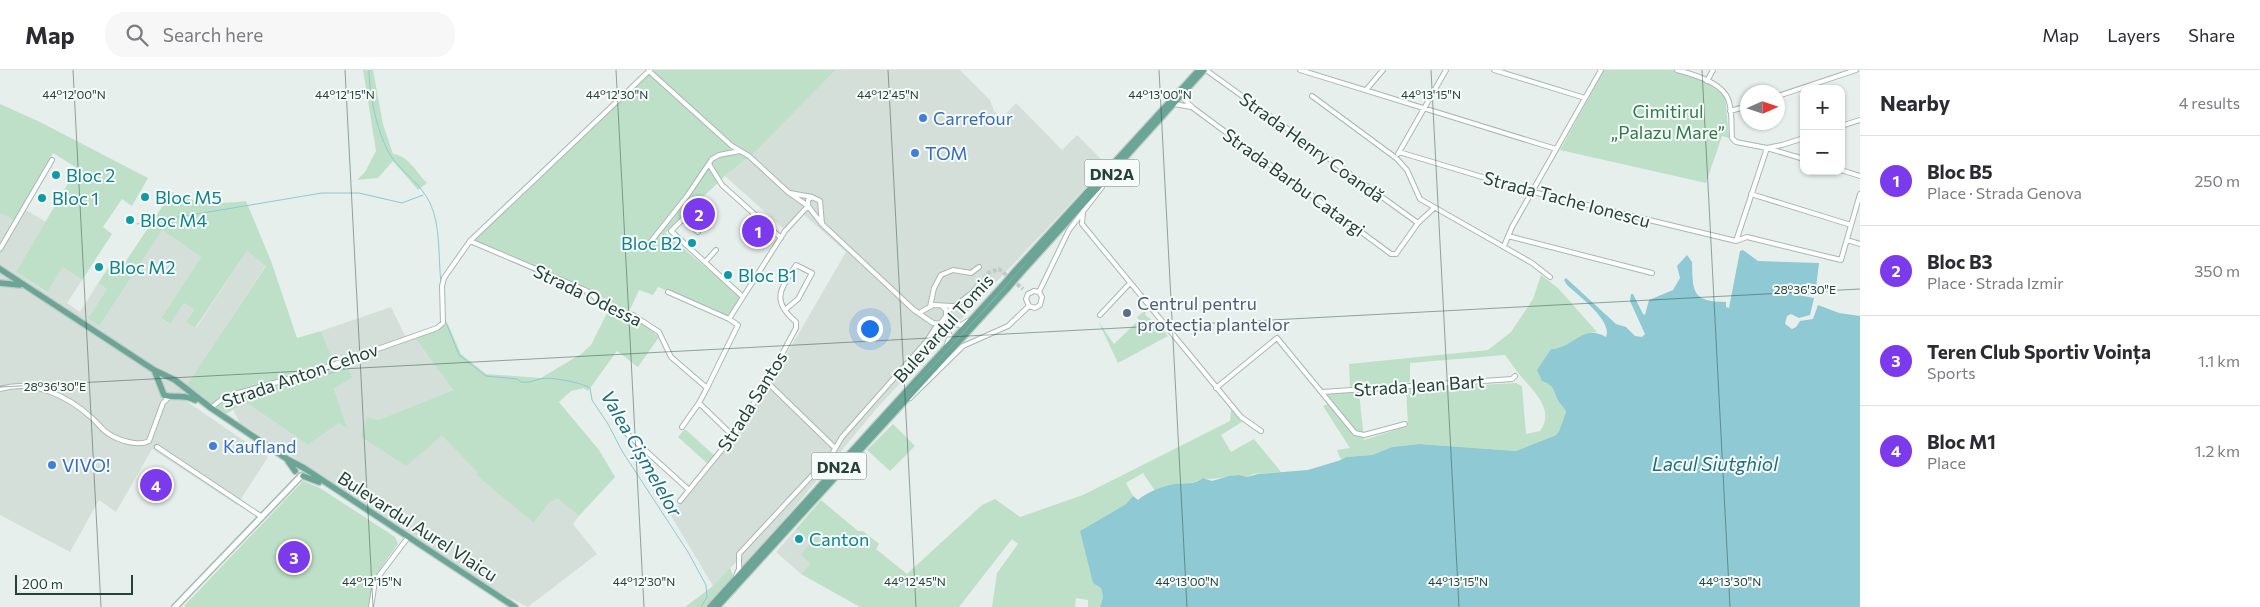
<!DOCTYPE html>
<html lang="en">
<head>
<meta charset="utf-8">
<style>
  :root { --surface:#fff; --page:#f7f7f7; --text:#2b2b33; --muted:#7c7c81; --line:#e1e1e2; --accent:#7c3aed }
  body { margin:0; font-family:Commissioner,sans-serif; background:var(--page); color:var(--text) }
  .controls { position:absolute; right:15px; top:15px; display:grid; overflow:hidden; border-radius:10px; box-shadow:0 1px 4px #0004 }
  .controls button { width:45px; height:45px; display:grid; place-items:center; padding:0; border:0; border-bottom:1px solid var(--line); background:var(--surface); color:var(--text); font:25px sans-serif }
  .compass { position:absolute; left:1740px; top:15px; width:45px; height:45px; border-radius:50%; background:var(--surface); box-shadow:0 1px 4px #0004; rotate:87deg }
  .scale { position:absolute; left:15px; bottom:12px; width:118px; box-sizing:border-box; padding-left:5px; border:2px solid #24423a; border-top:0; font-size:14px; line-height:18px; white-space:nowrap; color:#24423a; -webkit-text-stroke:4px #f7fbf9; paint-order:stroke }
  .you { position:absolute; left:869px; top:258px; width:18px; height:18px; margin:-12px; border:4px solid #fff; border-radius:50%; background:#1a73e8; box-shadow:0 0 0 8px #1a73e833 }
  .badge { display:grid; place-items:center; width:32px; height:32px; border-radius:50%; background:var(--accent); color:#fff; font-size:16px; font-weight:700 }
  .pin { position:absolute; translate:-50% -50%; border:2px solid #fff; box-shadow:0 1px 5px #0006 }
  .list { margin:0; padding:0; list-style:none }
  h2 { display:flex; justify-content:space-between; align-items:center; height:65px; margin:0; padding:0 20px; font-size:21px }
  h2 small { font-size:16px; font-weight:400; color:var(--muted) }
  .list li { display:grid; grid-template-columns:32px 1fr auto; gap:15px; align-items:center; box-sizing:border-box; height:90px; padding:0 20px; border-top:1px solid var(--line) }
  .list b { display:block; font-size:19px; white-space:nowrap }
  .list p { margin:0; font-size:16px; white-space:nowrap; color:var(--muted) }
  .list em { font-size:16px; font-style:normal; color:var(--muted) }
  .icon { flex:none; width:28px; height:28px; fill:none; stroke:currentColor; stroke-width:2; stroke-linecap:round; stroke-linejoin:round }
  .map { position:relative; flex:none; width:1860px; height:537px; overflow:hidden }
  header { display:flex; align-items:center; gap:30px; box-sizing:border-box; height:70px; padding:0 25px; background:var(--surface); border-bottom:1px solid var(--line) }
  header strong { font-size:24px }
  nav { display:flex; gap:28px; margin-inline-start:auto; font-size:18px }
  .search { width:350px; height:45px; background:var(--page); display:flex; align-items:center; gap:12px; box-sizing:border-box; padding:0 18px; border-radius:20px; color:var(--muted); font-size:19px }
  main { display:flex }
  aside { flex:1; background:var(--surface) }
  .map>svg:first-child { display:block }
  .built { fill:#d4dfda }
  .green { fill:#bfe0c8 }
  .water { fill:#8ec9d4 }
  .lines { fill:none; stroke-linecap:round; stroke-linejoin:round }
  .stream { stroke:#8ec9d4; stroke-width:1 }
  .street-tunnel { stroke:#bfccc8; stroke-width:4; stroke-dasharray:4 2; stroke-linecap:butt }
  .street-casing { stroke:#a8b8b2; stroke-width:6 }
  .secondary-casing { stroke:#a4bbb3; stroke-width:8 }
  .primary-casing { stroke:#c2cac8; stroke-width:8 }
  .street { stroke:#fff; stroke-width:4 }
  .secondary { stroke:#fff; stroke-width:5 }
  .primary { stroke:#6aa596; stroke-width:5.5 }
  .primary-bridge-casing { stroke:#c2cac8; stroke-width:8; stroke-linecap:butt }
  .primary-bridge { stroke:#6aa596; stroke-width:5.5 }
  .ticks { fill:none; stroke:#24423a; stroke-width:1; stroke-opacity:0.45 }
  .shop-dot { fill:#3f7fe0; stroke:#f7fbf9; stroke-width:2 }
  .culture-dot { fill:#0f9aa8; stroke:#f7fbf9; stroke-width:2 }
  .service-dot { fill:#5c6f8a; stroke:#f7fbf9; stroke-width:2 }
  .labels { text-anchor:middle; dominant-baseline:central; stroke-width:4; stroke-linejoin:round; paint-order:stroke }
  .shield { fill:#f7fbf9; stroke:#637a73; stroke-width:1 }
  .shield-label { font-size:16px; font-weight:bold; fill:#24423a }
  .park-label { font-size:18px; fill:#2d7a4b; stroke:#f7fbf9 }
  .shop-label { font-size:18px; fill:#366cbe; stroke:#f7fbf9; text-anchor:start }
  .street-label { font-size:18px; fill:#24423a; stroke:#f7fbf9 }
  .culture-label { font-size:18px; fill:#0d838f; stroke:#f7fbf9; text-anchor:start }
  .service-label { font-size:18px; fill:#4e5e75; stroke:#f7fbf9; text-anchor:start }
  .water-label { font-size:19px; font-style:italic; fill:#1c6f80; stroke:#f7fbf9 }
  .ticks-label { font-size:12px; text-anchor:middle; fill:#24423a; stroke:#f7fbf9; stroke-width:4; stroke-linejoin:round; paint-order:stroke }
</style>
</head>
<body>
<header>
<strong>Map</strong>
<div class="search"><svg class="icon" aria-label="search" viewBox="0 0 24 24"><circle cx="10" cy="10" r="6"/><path d="M15 15l6 6"/></svg>Search here</div>
<nav><a>Map</a><a>Layers</a><a>Share</a></nav>
</header>
<main>
<div class="map">
<svg width="1860" height="537" viewBox="0 0 1860 537">
  <rect width="100%" height="100%" fill="#e6efeb"/>
  <path class="built" d="M836,0H960L990,30L994,41L1002,48L1016,33L1062,80L1077,65L1107,95L877,338L743,499L736,492L713,516L670,444L690,424L745,356L846,182L801,142L785,160L725,106L756,81Z
    M21,137L46,152L16,202L46,222L63,197L82,210L67,233L80,242L98,213L107,219L88,248L162,160L201,187L161,248L169,254L184,233L194,240L186,252L196,258L247,181L266,195L180,327L268,387L237,435L152,379L116,442L99,430L70,482L0,445V143L14,150Z
    M391,237L405,266L412,264L453,320L378,350L361,367L406,395L442,366L478,403L476,405L535,452L550,432L558,429L579,446L573,454L597,484L528,537L498,522L362,431L239,352L233,339L242,334H248L308,375L339,353L346,357L334,317L352,308L334,292L321,261Z
    M796,459L811,472L810,494L801,504L776,482Z"/>
  <path class="green" d="M363,0H373L383,54L393,84C408,85 417,103 427,113L418,120L393,91L378,108L357,110L365,102L376,81Z
    M649,0H836L756,81L725,106L665,163L742,228L730,247L658,217L653,225L639,220L627,246L640,251L659,267L638,297L617,281L588,321L584,318L571,321L559,332L599,380L615,407L579,446L558,429L550,432L534,453L476,405L478,403L442,366L406,396L361,367L367,347L378,350L453,320L412,264L448,254L461,284L486,304L541,308L581,284L591,275L608,241L590,228L468,171Z
    M1604,0H1674L1701,9L1725,25L1729,68L1722,66L1706,113L1560,80Z
    M0,34L40,52L148,108L132,136L122,129L103,157L112,164L82,210L63,197L47,222L16,202L77,98L53,83L14,150L0,143Z
    M172,122C195,135 220,134 246,131L271,191L297,268L321,261L334,292L345,288L352,308L334,318L347,358L339,353L308,375L248,334H242L226,344L187,315L266,196L247,181L195,258L186,252L194,240L184,233L170,254L161,248L201,187L162,160L99,256L88,248L107,219L98,213L109,197L118,203Z
    M1541,205L1558,218L1597,262C1577,263 1573,277 1551,279L1543,292L1542,311L1552,316L1566,342L1559,361L1556,365L1516,381L1419,374L1392,377L1372,385L1346,387L1341,390L1337,380L1350,378L1323,336L1328,334L1323,326L1326,324L1359,322L1364,370L1408,356L1406,319L1516,313L1522,316L1526,364L1540,361C1556,339 1532,320 1519,304C1514,298 1510,291 1505,285L1410,293V312L1350,317L1349,294L1488,280L1511,262L1533,229Z
    M1147,239L1145,245L1160,256L1168,266L1118,293L1098,251L1114,274L1139,250L1137,247Z
    M1231,340L1242,352L1221,365L1231,382L1254,369L1281,402L1253,404L1247,407C1231,402 1218,412 1203,408C1188,417 1172,413 1155,421L1143,403L1126,413L1133,426L1126,434L1080,461L1101,518L1103,527L1100,537H1088V530L1076,528L1075,537H992L997,503L1018,474L1012,469L959,537H860L801,504L810,494L801,484L811,472L796,459L821,430L858,461H863L879,474L876,479L907,504L982,435L995,429L1020,447L1083,425L1230,351Z
    M893,354L915,376L890,401L867,380Z
    M685,359L715,386L708,394L678,367Z
    M303,411L320,418L395,467L398,474C382,496 371,509 369,537H186L184,536Z
    M730,498L734,508L707,537H685L713,516Z"/>
  <path class="water" d="M1743,180L1758,191L1819,193L1815,226L1799,223L1798,225L1814,228L1810,245L1799,248L1791,244L1787,246L1785,254L1792,259L1796,257L1800,251L1813,249L1818,235L1839,243L1860,246V537H1100L1103,527L1101,518L1093,513L1080,461L1126,434L1133,426L1138,430C1147,422 1163,416 1175,414C1187,413 1193,415 1203,408L1212,411L1229,406L1239,405L1247,407L1258,404L1308,400L1341,390L1346,387L1372,385L1392,377L1419,374L1516,381L1556,365L1559,361L1566,342C1564,336 1559,334 1557,328C1552,317 1555,317 1542,311L1537,300L1551,279C1576,277 1582,253 1606,267C1613,251 1579,226 1567,215L1564,210L1566,208L1616,254L1626,257L1635,266L1642,267L1645,264L1630,231L1631,224H1633L1643,244L1645,245L1649,230L1673,220L1680,208L1677,196L1687,185L1692,192C1693,221 1691,232 1726,232V237L1729,238L1740,181Z"/>
  <g class="lines">
    <path class="stream" d="M369,0C369,24 378,69 393,89C404,104 421,114 430,133C441,156 438,187 441,213
      M137,154L322,123H359L402,133L423,125
      M444,241L445,250L459,285L486,306L517,309L521,312C529,313 533,311 540,309C549,306 583,313 590,318L592,330L608,354L622,381L688,482L706,515L707,527L701,537
      M224,338L231,332L345,299"/>
    <path class="street-tunnel" d="M980,213L988,203L999,199L1023,219"/>
    <g class="street-casing">
      <path id="street" d="M1206,0L1418,153
        M1300,0L1556,79
        M1494,0L1585,28
        M1677,0C1692,4 1717,11 1726,25C1733,36 1731,56 1732,68L1736,72L1767,78L1804,89
        M649,1L732,76L749,86L788,122L808,136
        M1707,11L1713,0
        M1366,20L1383,0
        M1184,22L1185,30L1193,38L1391,184H1396L1418,153L1434,138
        M1312,26L1396,88L1407,100L1420,129L1532,193L1550,207
        M1778,26L1856,0
        M1174,34L1191,37
        M1730,41L1748,36
        M1841,56L1860,50
        M1399,82L1529,121L1736,171
        M1398,84L1446,0
        M709,94L722,115L781,168
        M1841,100L1860,106
        M790,123L812,127
        M1751,124L1851,155
        M1083,141L1082,154L1241,347L1261,361
        M822,154L820,131L812,127L808,130V136L822,154L914,240L933,253L940,254L946,259L950,266L947,274
        M698,162L683,149L671,161L743,227
        M1508,166L1652,203
        M1847,170L1860,174
        M470,171L585,220L593,225L601,235L633,245L659,262L671,287L707,318L699,333L733,366
        M1736,171L1747,167L1841,190L1860,124
        M1736,171L1767,78L1782,75L1804,68
        M1504,176L1512,157L1601,0
        M0,179L52,90
        M645,179L687,126L712,89L719,85L740,81
        M705,192L716,180
        M668,222L729,249L738,255L707,318
        M1039,222L1069,160L1102,117
        M1028,224L1026,229L1029,236
        M930,237L934,218L941,205L953,200L971,203L979,197
        M919,243L933,235L953,236
        M946,243L972,223L980,213
        M946,244L954,254L961,255L968,251
        M1100,245L1130,213
        M729,249L785,161L808,136
        M940,254L946,246V240L942,236
        M767,312L835,378
        M1216,318L1277,268L1355,363L1364,365L1405,354
        M0,319C33,309 68,326 92,348C98,353 102,360 109,364C118,370 139,377 149,371L163,333L169,327
        M1322,322L1512,309L1515,306
        M910,328L963,276L1008,256L1029,236L1035,238L1040,235L1042,227L1039,222L1034,221L1028,224
        M211,338L222,329L231,325L310,303L437,258L443,253L442,216L444,208L470,171L650,0
        M682,357L699,333
        M624,361L689,420
        M157,377L262,447
        M680,431L733,366L767,312L796,258V252C770,230 781,219 796,195L812,203L798,229L786,239
        M736,506L739,499V484L832,384L842,367L926,272L938,254
        M371,537L375,511L406,470"/>
    </g>
    <g class="secondary-casing">
      <path id="secondary" d="M175,537L301,406"/>
    </g>
    <g class="primary-casing">
      <path id="primary" d="M0,199L154,300L175,310L211,338L287,389L304,398L515,537
        M1015,201L1199,0
        M1019,205L1204,0
        M0,213L20,215
        M155,302L164,325C175,329 182,323 195,330
        M288,391L295,401
        M303,406L319,412
        M710,537L1002,216
        M717,537L1007,219"/>
    </g>
    <use href="#street" class="street"/>
    <use href="#secondary" class="secondary"/>
    <use href="#primary" class="primary"/>
    <g class="primary-bridge-casing">
      <path id="primary-bridge" d="M1002,216L1015,201
        M1007,219L1019,205"/>
    </g>
    <use href="#primary-bridge" class="primary-bridge"/>
  </g>
  <path class="ticks" d="M73,0L101,537M345,0L373,537M616,0L644,537M888,0L916,537M1159,0L1187,537M1431,0L1459,537M1702,0L1730,537M0,317L1860,219"/>
  <g class="shop-dot">
    <circle cx="923" cy="48" r="5"/>
    <circle cx="915" cy="83" r="5"/>
    <circle cx="213" cy="376" r="5"/>
    <circle cx="52" cy="395" r="5"/>
  </g>
  <g class="culture-dot">
    <circle cx="56" cy="105" r="5"/>
    <circle cx="145" cy="127" r="5"/>
    <circle cx="42" cy="128" r="5"/>
    <circle cx="130" cy="150" r="5"/>
    <circle cx="692" cy="173" r="5"/>
    <circle cx="99" cy="197" r="5"/>
    <circle cx="728" cy="205" r="5"/>
    <circle cx="799" cy="469" r="5"/>
  </g>
  <circle class="service-dot" cx="1127" cy="243" r="5"/>
  <g class="labels">
    <g class="shield">
      <rect x="1084.5" y="89.5" width="55" height="27" rx="4"/>
      <rect x="811.5" y="382.5" width="55" height="27" rx="4"/>
    </g>
    <g class="shield-label">
      <text x="1112" y="103">DN2A</text>
      <text x="839" y="396">DN2A</text>
    </g>
    <g class="park-label">
      <text x="1668" y="41">Cimitirul<tspan x="1668" dy="21">„Palazu Mare”</tspan></text>
    </g>
    <g class="shop-label">
      <text x="933" y="48">Carrefour</text>
      <text x="925" y="83">TOM</text>
      <text x="223" y="376">Kaufland</text>
      <text x="62" y="395">VIVO!</text>
    </g>
    <g class="street-label">
      <text transform="translate(1312 77) rotate(36)">Strada Henry Coandă</text>
      <text transform="translate(1294 112) rotate(36)">Strada Barbu Catargi</text>
      <text transform="translate(1567 129) rotate(15)">Strada Tache Ionescu</text>
      <text transform="translate(588 225) rotate(26)">Strada Odessa</text>
      <text transform="translate(943 258) rotate(-48)">Bulevardul Tomis</text>
      <text transform="translate(300 305) rotate(-19)">Strada Anton Cehov</text>
      <text transform="translate(1419 315) rotate(-4)">Strada Jean Bart</text>
      <text transform="translate(752 331) rotate(-58)">Strada Santos</text>
      <text transform="translate(418 456) rotate(33)">Bulevardul Aurel Vlaicu</text>
    </g>
    <g class="culture-label">
      <text x="66" y="105">Bloc 2</text>
      <text x="155" y="127">Bloc M5</text>
      <text x="52" y="128">Bloc 1</text>
      <text x="140" y="150">Bloc M4</text>
      <text x="682" y="173" text-anchor="end">Bloc B2</text>
      <text x="109" y="197">Bloc M2</text>
      <text x="738" y="205">Bloc B1</text>
      <text x="809" y="469">Canton</text>
    </g>
    <g class="service-label">
      <text x="1137" y="233">Centrul pentru<tspan x="1137" dy="21">protecția plantelor</tspan></text>
    </g>
    <g class="water-label">
      <text transform="translate(642 383) rotate(60)">Valea Cișmelelor</text>
      <text x="1715" y="393">Lacul Siutghiol</text>
    </g>
  </g>
  <g class="ticks-label">
    <text x="74" y="29">44°12'00"N</text>
    <text x="345" y="29">44°12'15"N</text>
    <text x="617" y="29">44°12'30"N</text>
    <text x="888" y="29">44°12'45"N</text>
    <text x="1160" y="29">44°13'00"N</text>
    <text x="1431" y="29">44°13'15"N</text>
    <text x="1805" y="224">28°36'30"E</text>
    <text x="55" y="321">28°36'30"E</text>
    <text x="372" y="516">44°12'15"N</text>
    <text x="644" y="516">44°12'30"N</text>
    <text x="915" y="516">44°12'45"N</text>
    <text x="1187" y="516">44°13'00"N</text>
    <text x="1458" y="516">44°13'15"N</text>
    <text x="1730" y="516">44°13'30"N</text>
  </g>
</svg>
<div class="controls">
<button>+</button>
<button>−</button>
</div>
<svg class="compass" viewBox="-18 -18 36 36"><path d="M0-13l5 13h-10z" fill="#e53935"/><path d="M0 13l5-13h-10z" fill="#7c7c81"/></svg>
<div class="scale">200 m</div>
<div class="you"></div>
<div class="pin badge" style="left:758px;top:161px">1</div>
<div class="pin badge" style="left:699px;top:144px">2</div>
<div class="pin badge" style="left:294px;top:487px">3</div>
<div class="pin badge" style="left:156px;top:415px">4</div>
</div>
<aside>
<h2>Nearby<small>4 results</small></h2>
<ul class="list">
<li><span class="badge">1</span><div><b>Bloc B5</b><p>Place · Strada Genova</p></div><em>250 m</em></li>
<li><span class="badge">2</span><div><b>Bloc B3</b><p>Place · Strada Izmir</p></div><em>350 m</em></li>
<li><span class="badge">3</span><div><b>Teren Club Sportiv Voința</b><p>Sports</p></div><em>1.1 km</em></li>
<li><span class="badge">4</span><div><b>Bloc M1</b><p>Place</p></div><em>1.2 km</em></li>
</ul>
</aside>
</main>
</body>
</html>
